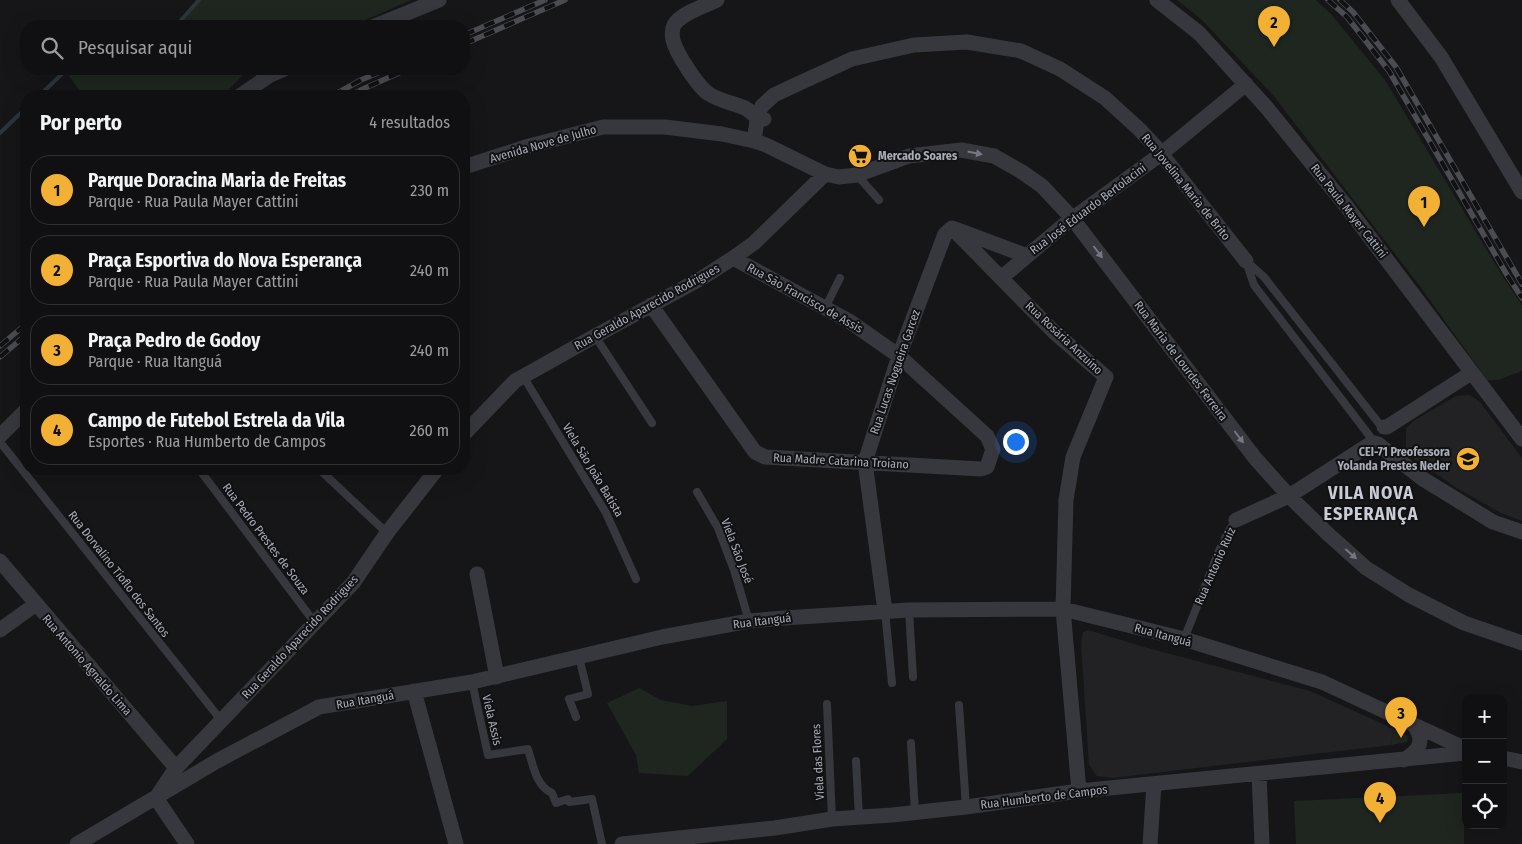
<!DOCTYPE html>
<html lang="pt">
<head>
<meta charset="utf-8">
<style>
  :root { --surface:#101012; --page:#19191b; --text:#f1f3f6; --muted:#9c9d9f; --line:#303032; --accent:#f2b134 }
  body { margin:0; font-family:"Fira Sans Condensed",sans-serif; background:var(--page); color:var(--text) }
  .controls { position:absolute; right:15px; bottom:15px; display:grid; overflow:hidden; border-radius:10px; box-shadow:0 5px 20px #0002 }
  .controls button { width:45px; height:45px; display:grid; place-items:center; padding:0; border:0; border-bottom:1px solid var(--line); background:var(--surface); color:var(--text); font:25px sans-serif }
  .you { position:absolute; left:1015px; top:441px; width:18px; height:18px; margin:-12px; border:4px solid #fff; border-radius:50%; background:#1a73e8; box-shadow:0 0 0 8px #1a73e833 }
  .badge { display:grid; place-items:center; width:32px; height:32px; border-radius:50%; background:var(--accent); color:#111; font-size:16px; font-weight:700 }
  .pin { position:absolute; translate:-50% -41px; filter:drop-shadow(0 1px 2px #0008) }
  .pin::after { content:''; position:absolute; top:26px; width:18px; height:15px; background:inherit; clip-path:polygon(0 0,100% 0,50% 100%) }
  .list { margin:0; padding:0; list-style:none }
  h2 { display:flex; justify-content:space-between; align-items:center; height:65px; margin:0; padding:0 20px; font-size:21px }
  h2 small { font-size:16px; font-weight:400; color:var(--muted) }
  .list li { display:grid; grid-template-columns:32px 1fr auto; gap:15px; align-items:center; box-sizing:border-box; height:70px; margin:0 10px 10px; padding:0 10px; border:1px solid var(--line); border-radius:20px }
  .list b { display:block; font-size:19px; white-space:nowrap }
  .list p { margin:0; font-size:16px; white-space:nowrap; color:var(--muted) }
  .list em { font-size:16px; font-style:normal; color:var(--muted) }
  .icon { flex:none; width:28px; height:28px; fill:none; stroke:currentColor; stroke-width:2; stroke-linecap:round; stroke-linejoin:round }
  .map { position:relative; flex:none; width:1522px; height:844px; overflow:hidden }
  .search { position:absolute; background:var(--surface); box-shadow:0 5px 20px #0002; left:20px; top:20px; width:450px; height:55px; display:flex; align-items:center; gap:12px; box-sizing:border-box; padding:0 18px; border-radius:20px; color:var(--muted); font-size:19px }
  .panel { position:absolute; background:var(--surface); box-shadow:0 5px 20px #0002; left:20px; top:90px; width:450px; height:385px; border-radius:20px }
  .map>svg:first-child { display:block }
  .built { fill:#222225 }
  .green { fill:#1e261f }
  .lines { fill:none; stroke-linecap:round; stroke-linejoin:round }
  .stream { stroke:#2c353c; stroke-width:4 }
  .lane { stroke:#37383d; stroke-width:8 }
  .street { stroke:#37383d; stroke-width:15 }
  .rail-casing { stroke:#4a4c52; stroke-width:5.5 }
  .rail { stroke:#111113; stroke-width:4; stroke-dasharray:11; stroke-linecap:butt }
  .oneway { fill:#757881 }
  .labels { text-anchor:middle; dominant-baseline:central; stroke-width:4; stroke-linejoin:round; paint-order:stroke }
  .street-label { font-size:12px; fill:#a8adb8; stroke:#111113 }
  .poi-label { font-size:12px; font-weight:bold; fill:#a8adb8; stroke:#111113; text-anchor:start }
  .district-label { font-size:18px; font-weight:bold; letter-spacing:1px; fill:#c9ccd4; stroke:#111113 }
</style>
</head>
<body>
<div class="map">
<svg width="1522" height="844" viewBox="0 0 1522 844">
  <rect width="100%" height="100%" fill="#161618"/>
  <path class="built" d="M1470,395L1480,402L1522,458V521L1501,513L1460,490L1414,459L1406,448V428L1415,420L1456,396Z
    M1088,630L1144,647L1310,691L1394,729L1391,745L1112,778L1097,776L1089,765L1081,643L1083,632Z"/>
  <path class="green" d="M199,0H411L352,26H176Z
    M1177,0H1316L1331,14L1385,80L1503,277L1522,305V371L1498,380H1487L1422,289L1273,95L1201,19Z
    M78,69H256L243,75L222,96H84L65,71Z
    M639,688L661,700L692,706L727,701V739L688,776L639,773L636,755L607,703Z
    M1394,729L1408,736L1407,742L1391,745Z
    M1464,793V844H1296L1294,801Z"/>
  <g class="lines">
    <path class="stream" d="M176,26L199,0
      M39,96L65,71L78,69
      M0,133L26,108"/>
    <path class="lane" d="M857,175L879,200
      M1246,261L1254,285L1375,443
      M1246,261L1264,277L1381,426L1384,427
      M825,308L840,278
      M595,336L652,423
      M523,376L606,513L636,579
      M0,442L221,720
      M199,469L315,623
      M319,469L387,533
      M697,492L718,528L734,570L749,621
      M909,610L913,677
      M885,611L892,683
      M1184,639L1219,551L1228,532L1236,520
      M472,682L488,755L528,749C533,765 536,786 552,793L556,803L568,799L569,802L592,799L602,844
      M827,704L832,819
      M959,705L966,807
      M576,717L569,699L588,694L579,657
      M911,743L915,813
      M856,761L859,817"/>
    <path class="street" d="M717,0C705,6 681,13 674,25C672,29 672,35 673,40C676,53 698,87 709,94C720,101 733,103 745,108C752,112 756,119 764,119
      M1157,0L1199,33L1267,108L1347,207L1522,439
      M1398,0L1441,57L1522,192
      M375,26L439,0
      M240,96L270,75L284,69
      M754,141L758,114L762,106L774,95L791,87L852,59L914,45L967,42L1021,51L1060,69L1105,98L1139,129L1155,146L1246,261
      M464,167L529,146L603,127H665L722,134L754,141L766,145L825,174L839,177L857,175L909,156L961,150L994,156L1022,172L1042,186L1072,218L1255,458L1289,496L1328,534L1366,568L1409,595L1464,623L1522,643
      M952,228L1054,332L1106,377L1073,457L1066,500L1063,609L1079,791
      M955,229L1027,256
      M1001,278L1065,224L1161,154L1246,84
      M651,305L755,452L765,457L981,469L987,467L993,449L987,436L899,356L849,321L733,258
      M1384,427H1387L1471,373
      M464,434L515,381L595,336L702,278L733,258L754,243L825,174
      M0,436L26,410
      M1236,520L1289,496L1370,444L1375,443L1378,444L1423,479L1493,522L1522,532
      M0,561L176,768
      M477,574L497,677
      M885,611L865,462L899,356L945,234L952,228
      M0,630L36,604
      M414,691L456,844
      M1503,758L1522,762
      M1404,760C1420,750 1425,741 1414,725
      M1259,774L1262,844
      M158,795L176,768L353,583L387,533L437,469
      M156,798L187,844
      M77,844L217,761L319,707L472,682L662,637L749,621L784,618L909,610L1063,609L1184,639L1322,682L1466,749
      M622,844L775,828L832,819L892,815L966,807L1079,791L1466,753
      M1150,844L1154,784"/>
    <g class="rail-casing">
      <path id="rail" d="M1328,0L1347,17L1389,71L1507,275L1522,298
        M1340,0L1353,12L1396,67L1522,284
        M464,35L545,0
        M464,44L565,0
        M332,96L361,80L387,69
        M349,96L365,88L408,69
        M0,346L26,324
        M0,357L26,335"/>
    </g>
    <use href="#rail" class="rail"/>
  </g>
  <defs><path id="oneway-solid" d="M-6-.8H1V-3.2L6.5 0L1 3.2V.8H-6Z" transform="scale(1.25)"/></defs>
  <g class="oneway">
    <use href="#oneway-solid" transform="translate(975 153) rotate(11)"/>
    <use href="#oneway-solid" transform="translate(1098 252) rotate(53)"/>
    <use href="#oneway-solid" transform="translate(1239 437) rotate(53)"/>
    <use href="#oneway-solid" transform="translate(1351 554) rotate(41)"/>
  </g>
  <defs>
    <g id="supermarket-disc" transform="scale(1.25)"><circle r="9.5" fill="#f2b134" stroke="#111113"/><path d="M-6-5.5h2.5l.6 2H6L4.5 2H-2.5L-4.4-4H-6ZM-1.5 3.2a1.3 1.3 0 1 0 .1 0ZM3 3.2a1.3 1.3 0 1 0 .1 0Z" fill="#111"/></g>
    <g id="school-disc" transform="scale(1.25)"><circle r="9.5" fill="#f2b134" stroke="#111113"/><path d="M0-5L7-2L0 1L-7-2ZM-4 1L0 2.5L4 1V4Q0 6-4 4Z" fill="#111"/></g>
  </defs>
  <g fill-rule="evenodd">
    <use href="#supermarket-disc" x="860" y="156"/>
    <use href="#school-disc" x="1468" y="459"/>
  </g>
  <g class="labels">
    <g class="street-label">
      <text transform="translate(543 144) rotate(-16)">Avenida Nove de Julho</text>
      <text transform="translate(1186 187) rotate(51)">Rua Jovelina Maria de Brito</text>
      <text transform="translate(1088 209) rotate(-37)">Rua José Eduardo Bertolacini</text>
      <text transform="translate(1349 211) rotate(52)">Rua Paula Mayer Cattini</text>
      <text transform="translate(805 298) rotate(29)">Rua São Francisco de Assis</text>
      <text transform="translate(647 307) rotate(-29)">Rua Geraldo Aparecido Rodrigues</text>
      <text transform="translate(1064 338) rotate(43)">Rua Rosária Anzuíno</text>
      <text transform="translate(1181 361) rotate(53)">Rua Maria de Lourdes Ferreira</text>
      <text transform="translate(895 372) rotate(-71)">Rua Lucas Nogueira Garcez</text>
      <text transform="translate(841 461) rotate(3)">Rua Madre Catarina Troiano</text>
      <text transform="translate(593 470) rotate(59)">Viela São João Batista</text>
      <text transform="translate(266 539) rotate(53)">Rua Pedro Prestes de Souza</text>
      <text transform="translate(737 551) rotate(69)">Viela São José</text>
      <text transform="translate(1215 566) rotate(-66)">Rua Antonio Ruiz</text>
      <text transform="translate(119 574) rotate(52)">Rua Dorvalino Tioflo dos Santos</text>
      <text transform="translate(762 621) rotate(-7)">Rua Itanguá</text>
      <text transform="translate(1163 635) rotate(15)">Rua Itanguá</text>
      <text transform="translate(300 637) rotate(-47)">Rua Geraldo Aparecido Rodrigues</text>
      <text transform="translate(87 665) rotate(49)">Rua Antonio Agnaldo Lima</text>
      <text transform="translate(365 700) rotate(-10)">Rua Itanguá</text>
      <text transform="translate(492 720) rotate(77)">Viela Assis</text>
      <text transform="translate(818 762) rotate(-93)">Viela das Flores</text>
      <text transform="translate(1044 797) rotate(-7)">Rua Humberto de Campos</text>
    </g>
    <g class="poi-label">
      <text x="878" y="156">Mercado Soares</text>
      <text x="1450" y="452" text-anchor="end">CEI-71 Preofessora<tspan x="1450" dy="14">Yolanda Prestes Neder</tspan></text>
    </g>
    <g class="district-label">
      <text x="1371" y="493">VILA NOVA<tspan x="1371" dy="21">ESPERANÇA</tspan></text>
    </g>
  </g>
</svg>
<div class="controls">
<button>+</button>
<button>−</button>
<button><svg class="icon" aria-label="locate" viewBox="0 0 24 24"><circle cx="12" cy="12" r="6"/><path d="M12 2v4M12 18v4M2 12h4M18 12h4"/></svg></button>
</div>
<div class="you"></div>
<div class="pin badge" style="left:1424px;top:227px">1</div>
<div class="pin badge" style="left:1274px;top:47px">2</div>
<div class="pin badge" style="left:1401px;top:738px">3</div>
<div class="pin badge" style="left:1380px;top:823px">4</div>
<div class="search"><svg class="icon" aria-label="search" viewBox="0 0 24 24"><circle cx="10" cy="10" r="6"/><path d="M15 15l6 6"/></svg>Pesquisar aqui</div>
<section class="panel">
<h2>Por perto<small>4 resultados</small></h2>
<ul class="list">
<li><span class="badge">1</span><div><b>Parque Doracina Maria de Freitas</b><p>Parque · Rua Paula Mayer Cattini</p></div><em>230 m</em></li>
<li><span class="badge">2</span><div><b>Praça Esportiva do Nova Esperança</b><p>Parque · Rua Paula Mayer Cattini</p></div><em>240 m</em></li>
<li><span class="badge">3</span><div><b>Praça Pedro de Godoy</b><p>Parque · Rua Itanguá</p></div><em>240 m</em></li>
<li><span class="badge">4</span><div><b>Campo de Futebol Estrela da Vila</b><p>Esportes · Rua Humberto de Campos</p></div><em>260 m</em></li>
</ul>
</section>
</div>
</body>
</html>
